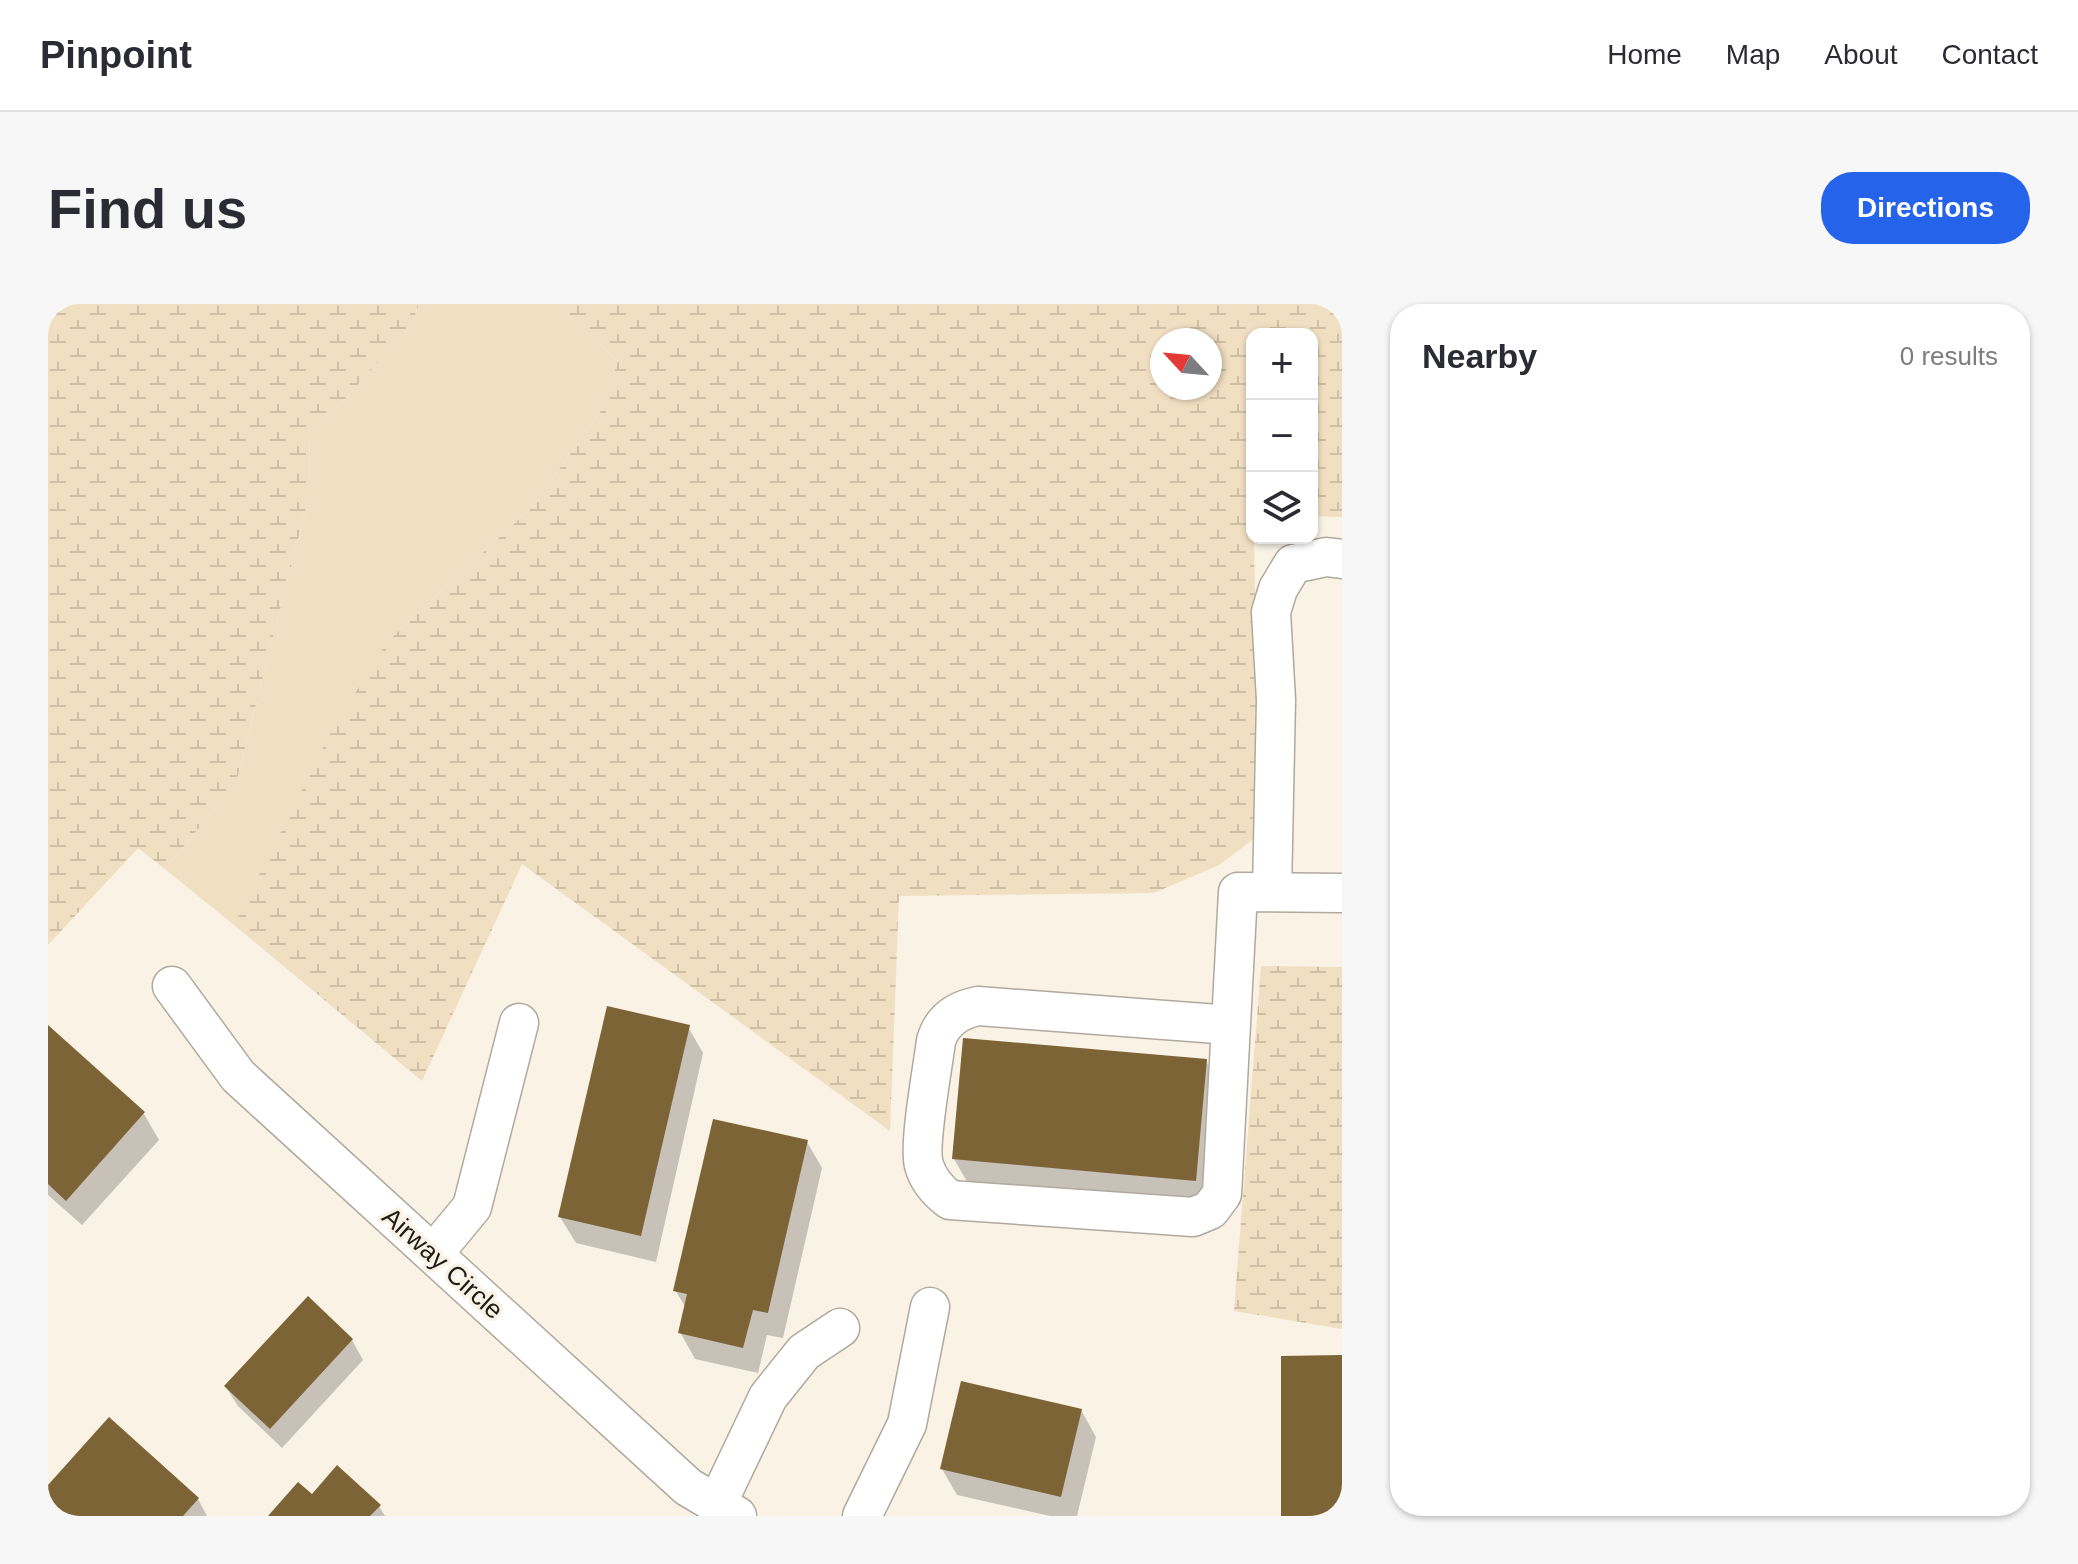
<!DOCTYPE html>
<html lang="en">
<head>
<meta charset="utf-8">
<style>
  :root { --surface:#fff; --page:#f7f7f7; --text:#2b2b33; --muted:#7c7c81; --line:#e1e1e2; --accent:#2563eb }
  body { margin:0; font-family:Helvetica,sans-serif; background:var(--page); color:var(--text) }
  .controls { position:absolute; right:24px; top:24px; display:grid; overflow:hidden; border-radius:16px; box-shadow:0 2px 6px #0004 }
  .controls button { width:72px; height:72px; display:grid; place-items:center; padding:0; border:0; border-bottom:2px solid var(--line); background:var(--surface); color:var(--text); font:40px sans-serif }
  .compass { position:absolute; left:1102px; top:24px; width:72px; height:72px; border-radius:50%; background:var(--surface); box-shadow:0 2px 6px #0004; rotate:296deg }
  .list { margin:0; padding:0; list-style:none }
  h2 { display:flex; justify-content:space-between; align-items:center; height:104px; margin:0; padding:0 32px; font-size:34px }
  h2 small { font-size:26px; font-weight:400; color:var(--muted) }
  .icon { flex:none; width:44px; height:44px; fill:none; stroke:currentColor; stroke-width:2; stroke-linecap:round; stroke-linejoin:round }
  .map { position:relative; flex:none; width:1294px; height:1212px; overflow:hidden; border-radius:32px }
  header { display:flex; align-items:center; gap:48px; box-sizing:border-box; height:112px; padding:0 40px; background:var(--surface); border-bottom:2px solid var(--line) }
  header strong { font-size:38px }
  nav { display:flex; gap:44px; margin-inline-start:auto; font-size:28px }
  .intro { display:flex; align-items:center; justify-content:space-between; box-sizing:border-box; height:192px; padding:0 48px }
  h1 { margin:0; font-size:56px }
  .button { padding:20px 36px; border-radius:32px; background:var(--accent); color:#fff; font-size:28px; font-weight:700 }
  main { display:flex; gap:48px; padding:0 48px }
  aside { flex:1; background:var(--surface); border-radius:32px; box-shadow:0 2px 6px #0004 }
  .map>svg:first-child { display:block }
  .grass { fill:#f1dfc1 }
  .wetland { fill:url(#wetland-marsh); fill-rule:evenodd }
  .shadow { fill:#0003 }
  .building { fill:#7c6437 }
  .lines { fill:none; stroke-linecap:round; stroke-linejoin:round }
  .minor-casing { stroke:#b0a99d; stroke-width:41 }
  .minor { stroke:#fff; stroke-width:38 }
  .labels { text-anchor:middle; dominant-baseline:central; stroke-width:7; stroke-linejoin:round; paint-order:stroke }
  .street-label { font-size:26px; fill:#1e1c17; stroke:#f9f2e5 }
</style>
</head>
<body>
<header>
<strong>Pinpoint</strong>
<nav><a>Home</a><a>Map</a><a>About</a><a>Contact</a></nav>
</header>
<div class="intro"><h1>Find us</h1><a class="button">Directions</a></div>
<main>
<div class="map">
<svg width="1294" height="1212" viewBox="0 0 1294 1212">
  <defs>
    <pattern id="wetland-marsh" width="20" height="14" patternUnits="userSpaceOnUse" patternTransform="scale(2)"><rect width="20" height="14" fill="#f1dfc1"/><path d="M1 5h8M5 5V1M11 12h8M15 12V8" fill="none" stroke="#cebfa5"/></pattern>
  </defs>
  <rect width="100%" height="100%" fill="#f9f2e5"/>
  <path class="grass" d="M371,0H515L521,13L570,57L555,104L484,203L340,337L186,621L117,565L188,479L261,192L262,126L296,96L363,22Z"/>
  <path class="wetland" d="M0,0H371L363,22L296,96L262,126L261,192L188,479L117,565L90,544L0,641Z
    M515,0H1294V213L1264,212V30H1204V234H1206L1211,531L1171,561L1106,589L851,592L842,827L474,560L374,777L186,621L285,424L340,337L484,203L555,104L570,57L521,13ZM1114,36H1162V84H1114Z
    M1213,662L1294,663V1025L1186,1007Z"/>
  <path class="shadow" d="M0,723L96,810L111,836L34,921L0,891Z
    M640,723L655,749L608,958L528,939L512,913Z
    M1158,757L1173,783L1162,902L921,881L906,855Z
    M759,838L774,864L735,1034L719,1031L710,1069L647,1055L632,1028L638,1004L627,986Z
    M304,1036L315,1056L234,1144L190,1102L178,1083Z
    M1033,1106L1048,1133L1029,1212H1002L909,1191L894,1165Z
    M61,1116L150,1195L159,1212H0V1184Z
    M264,1192L331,1202L337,1212H223Z"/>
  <path class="building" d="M559,702L642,721L593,932L510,913Z
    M0,721L97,808L18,897L0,880Z
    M915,734L1159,755L1148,877L904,855Z
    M665,815L760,836L720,1009L705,1006L695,1044L630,1029L639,990L625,987Z
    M260,992L305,1035L222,1125L176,1082Z
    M1294,1051V1212H1233V1052Z
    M913,1077L1034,1105L1013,1193L892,1165Z
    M61,1113L151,1194L135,1212H0V1181Z
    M289,1161L333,1201L322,1212H220L250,1178L264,1190Z"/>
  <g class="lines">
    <g class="minor-casing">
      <path id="minor" d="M1224,588L1228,396L1223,308L1230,285L1245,260L1278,253L1294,255
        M124,682L190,772L640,1183L689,1212
        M1183,721L930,702C910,706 894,716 888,737C885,762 870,842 876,861C880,876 890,887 902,896L1145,913L1162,906L1174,890L1190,588L1294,589
        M385,950L424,903L471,719
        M669,1200L720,1093L756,1048L792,1024
        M814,1212L859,1120L882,1003"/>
    </g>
    <use href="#minor" class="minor"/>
  </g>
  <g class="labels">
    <g class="street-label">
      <text transform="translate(395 959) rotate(42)">Airway Circle</text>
    </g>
  </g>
</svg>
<div class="controls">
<button>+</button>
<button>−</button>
<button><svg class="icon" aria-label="layers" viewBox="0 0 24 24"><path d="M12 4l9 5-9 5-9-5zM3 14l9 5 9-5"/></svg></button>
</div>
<svg class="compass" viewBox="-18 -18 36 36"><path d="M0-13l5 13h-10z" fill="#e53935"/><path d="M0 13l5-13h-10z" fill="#7c7c81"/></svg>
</div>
<aside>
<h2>Nearby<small>0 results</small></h2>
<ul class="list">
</ul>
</aside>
</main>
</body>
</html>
